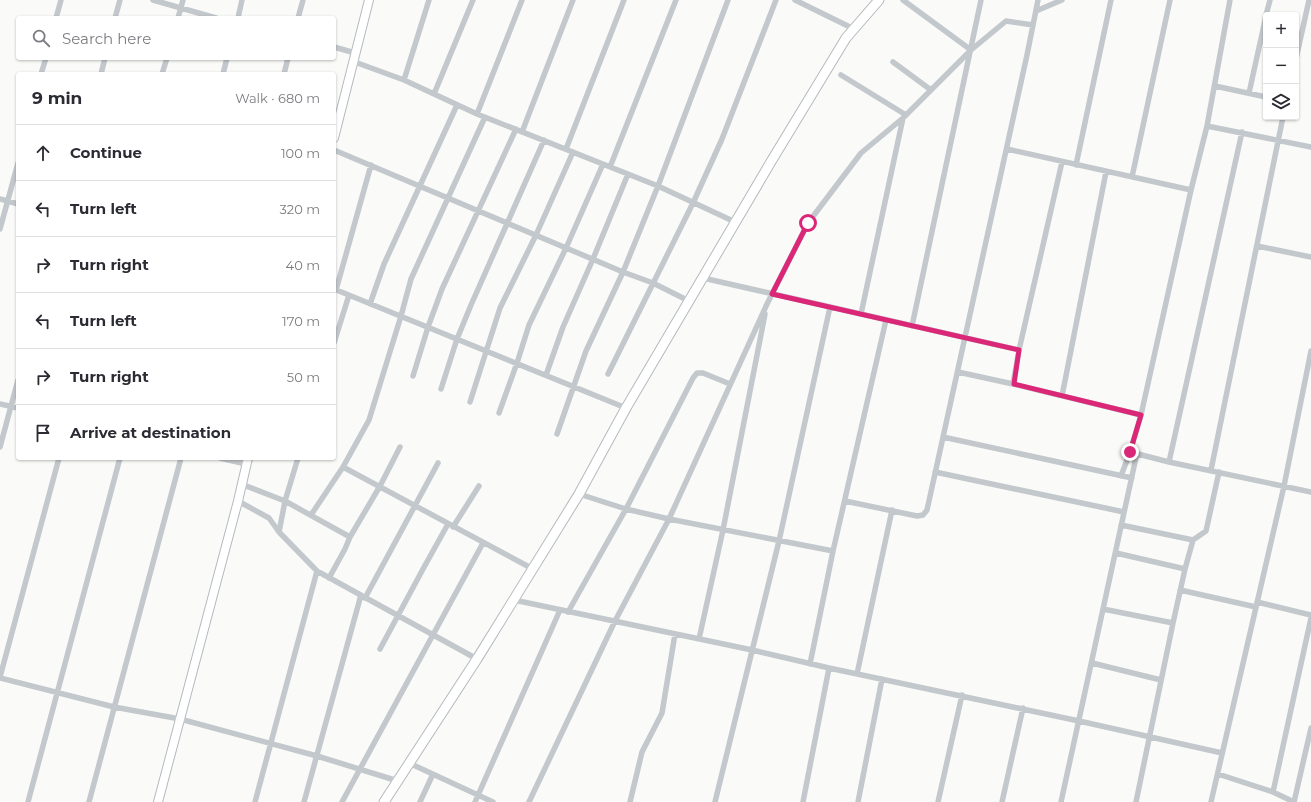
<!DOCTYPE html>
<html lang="en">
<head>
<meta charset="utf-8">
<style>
  :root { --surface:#fff; --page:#f7f7f7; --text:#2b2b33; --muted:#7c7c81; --line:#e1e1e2 }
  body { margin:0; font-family:Montserrat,sans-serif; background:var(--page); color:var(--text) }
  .controls { position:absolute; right:12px; top:12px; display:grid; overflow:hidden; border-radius:4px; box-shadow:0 1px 3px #0004 }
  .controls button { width:36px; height:36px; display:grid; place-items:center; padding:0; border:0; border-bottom:1px solid var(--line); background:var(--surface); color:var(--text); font:20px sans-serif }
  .stop { position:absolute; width:12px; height:12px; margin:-9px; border:3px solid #db2777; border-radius:50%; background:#fff }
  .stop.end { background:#db2777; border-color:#fff; box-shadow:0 1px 4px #0008 }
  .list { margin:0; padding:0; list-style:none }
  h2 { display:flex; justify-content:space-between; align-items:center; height:52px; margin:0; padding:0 16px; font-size:17px }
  h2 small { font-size:13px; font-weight:400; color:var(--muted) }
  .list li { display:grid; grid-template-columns:26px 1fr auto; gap:12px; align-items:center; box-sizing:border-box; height:56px; padding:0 16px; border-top:1px solid var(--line) }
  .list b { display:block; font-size:15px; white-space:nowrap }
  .list em { font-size:13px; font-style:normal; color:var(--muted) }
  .icon { flex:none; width:22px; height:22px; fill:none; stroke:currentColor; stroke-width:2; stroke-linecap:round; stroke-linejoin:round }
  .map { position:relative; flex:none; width:1311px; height:802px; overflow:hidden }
  .search { position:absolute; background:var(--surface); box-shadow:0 1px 3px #0004; left:16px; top:16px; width:320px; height:44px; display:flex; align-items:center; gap:10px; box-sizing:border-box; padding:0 14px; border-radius:4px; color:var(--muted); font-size:15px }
  .panel { position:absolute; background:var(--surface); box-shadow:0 1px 3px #0004; left:16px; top:72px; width:320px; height:388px; border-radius:4px }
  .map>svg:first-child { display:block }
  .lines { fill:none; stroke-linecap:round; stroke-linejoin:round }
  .secondary-casing { stroke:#b3babf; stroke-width:10 }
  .primary-casing { stroke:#b5babe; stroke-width:11 }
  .street { stroke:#c3c8cc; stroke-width:5.5 }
  .secondary { stroke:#fff; stroke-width:8 }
  .primary { stroke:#fff; stroke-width:9 }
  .route { stroke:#db2777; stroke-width:5 }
</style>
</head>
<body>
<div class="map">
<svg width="1311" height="802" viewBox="0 0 1311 802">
  <rect width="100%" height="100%" fill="#fafaf8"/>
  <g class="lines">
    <g class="secondary-casing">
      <path id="secondary" d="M334,138L369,0
        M158,802L238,501L248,458"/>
    </g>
    <g class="primary-casing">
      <path id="primary" d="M384,802L477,659L579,494L626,408L772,160L846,38L879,0"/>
    </g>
    <path class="street" d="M153,0L216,18
      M795,0L854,29
      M903,0L971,50
      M1036,11L1062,0
      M1266,15L1270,0
      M56,18L61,0
      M115,18L120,0
      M178,18L183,0
      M238,18L242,0
      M298,18L303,0
      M334,47L355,53
      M1296,59L1309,0
      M352,61L404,80L477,114L658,186L735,222
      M893,62L931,90
      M41,74L46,58
      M101,74L105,58
      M162,74L167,58
      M223,74L227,58
      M284,74L288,58
      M841,75L906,115
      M404,80L429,0
      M1215,86L1266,97
      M1249,93L1266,16
      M434,94L473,0
      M477,114L522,0
      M1207,126L1311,147
      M522,132L573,0
      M566,149L624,0
      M1007,149L1191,190
      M334,150L623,272L653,283L689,301
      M1076,165L1111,0
      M610,167L676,0
      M1132,177L1170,0
      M0,199L18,204
      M0,229L18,163
      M1257,246L1311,257
      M703,278L1019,350
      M334,289L626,408
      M336,290L371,165
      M370,304L384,264L457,105
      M861,314L903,118
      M912,326L981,0
      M334,343L349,295
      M958,372L1013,384L1141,415
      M608,374L693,203L722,139L776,0
      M546,375L563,327L593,259L628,174
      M413,376L428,327L442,289L516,129
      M1013,384L1019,350L1062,162
      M441,389L457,339L471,305L544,140
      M1062,396L1106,172
      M470,402L500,308L536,235L573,152
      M0,404L18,408
      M499,413L517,363L529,325L566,248L603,164
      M557,434L586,351L623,272L658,186L728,0
      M943,437L1132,478
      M0,447L18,380
      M1134,453L1169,462L1311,492
      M220,458L246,464
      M1169,462L1242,132
      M343,467L533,569
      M1211,470L1283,117
      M935,472L1124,512
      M1121,476L1130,452L1141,415L1191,190L1207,126L1230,0
      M241,484L285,501L350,537
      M579,494L626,509L669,519L833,551
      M238,501L269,518L279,532L317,571L477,659
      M845,501L917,516L923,515L927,510L1027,55L1038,0
      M311,515L343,467L369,420L401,316L411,279L485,117
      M1121,525L1193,540
      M453,527L479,486
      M279,532L285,501L298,458
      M1116,553L1185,569
      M329,578L345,549L350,537L380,486L400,447
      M1180,590L1256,607
      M365,598L438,463
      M514,600L752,650L829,668L1079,721L1222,753
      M1257,602L1311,615
      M1103,609L1173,623
      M568,612L626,509L693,378L697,373H703L730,384
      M699,639L723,530L765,314
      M380,649L423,569L448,524
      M1092,663L1161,680
      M810,664L833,551L886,320
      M857,674L892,510
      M0,677L59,458
      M0,678L114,707L180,719L317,756L398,781
      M409,763L493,802
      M1218,774L1273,792L1294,802L1311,728
      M1273,792L1311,618
      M28,802L120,458
      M89,802L181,458
      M255,802L317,571
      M304,802L361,595
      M342,802L483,543
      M420,802L433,774
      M475,802L560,610
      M529,802L615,621L669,519L767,304L808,223L861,153L903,118L971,50L1006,21L1033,25
      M630,802L642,752L662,713L675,634
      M715,802L779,541L830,307
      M803,802L829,668
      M858,802L882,679
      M938,802L962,695
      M1002,802L1023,708
      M1061,802L1137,453
      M1136,802L1173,623L1185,569L1193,540L1206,531L1219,472
      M1211,802L1284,486L1311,351"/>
    <use href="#secondary" class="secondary"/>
    <use href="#primary" class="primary"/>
  </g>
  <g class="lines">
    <path class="route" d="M808,223L772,294L1019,350L1014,384L1141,415L1130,452"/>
  </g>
</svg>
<div class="controls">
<button>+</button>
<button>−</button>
<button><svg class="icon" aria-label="layers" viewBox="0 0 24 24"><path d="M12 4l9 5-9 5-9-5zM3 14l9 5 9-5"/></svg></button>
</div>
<div class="stop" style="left:808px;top:223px"></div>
<div class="stop end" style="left:1130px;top:452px"></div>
<div class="search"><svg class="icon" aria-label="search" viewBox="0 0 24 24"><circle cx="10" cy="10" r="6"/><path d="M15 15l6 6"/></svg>Search here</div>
<section class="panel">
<h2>9 min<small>Walk · 680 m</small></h2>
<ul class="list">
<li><svg class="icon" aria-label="ahead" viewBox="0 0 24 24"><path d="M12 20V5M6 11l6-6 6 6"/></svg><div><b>Continue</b></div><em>100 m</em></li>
<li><svg class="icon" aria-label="left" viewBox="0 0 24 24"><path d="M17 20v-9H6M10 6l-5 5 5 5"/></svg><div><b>Turn left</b></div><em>320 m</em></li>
<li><svg class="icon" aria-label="right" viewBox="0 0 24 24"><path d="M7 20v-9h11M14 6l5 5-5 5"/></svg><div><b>Turn right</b></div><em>40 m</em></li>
<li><svg class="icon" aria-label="left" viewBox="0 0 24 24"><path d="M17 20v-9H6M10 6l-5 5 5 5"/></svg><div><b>Turn left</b></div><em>170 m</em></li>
<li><svg class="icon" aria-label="right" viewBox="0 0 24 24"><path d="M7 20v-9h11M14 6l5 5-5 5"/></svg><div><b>Turn right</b></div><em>50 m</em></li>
<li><svg class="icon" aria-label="arrive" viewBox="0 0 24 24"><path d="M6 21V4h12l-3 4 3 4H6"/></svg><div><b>Arrive at destination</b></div></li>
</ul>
</section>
</div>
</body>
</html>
